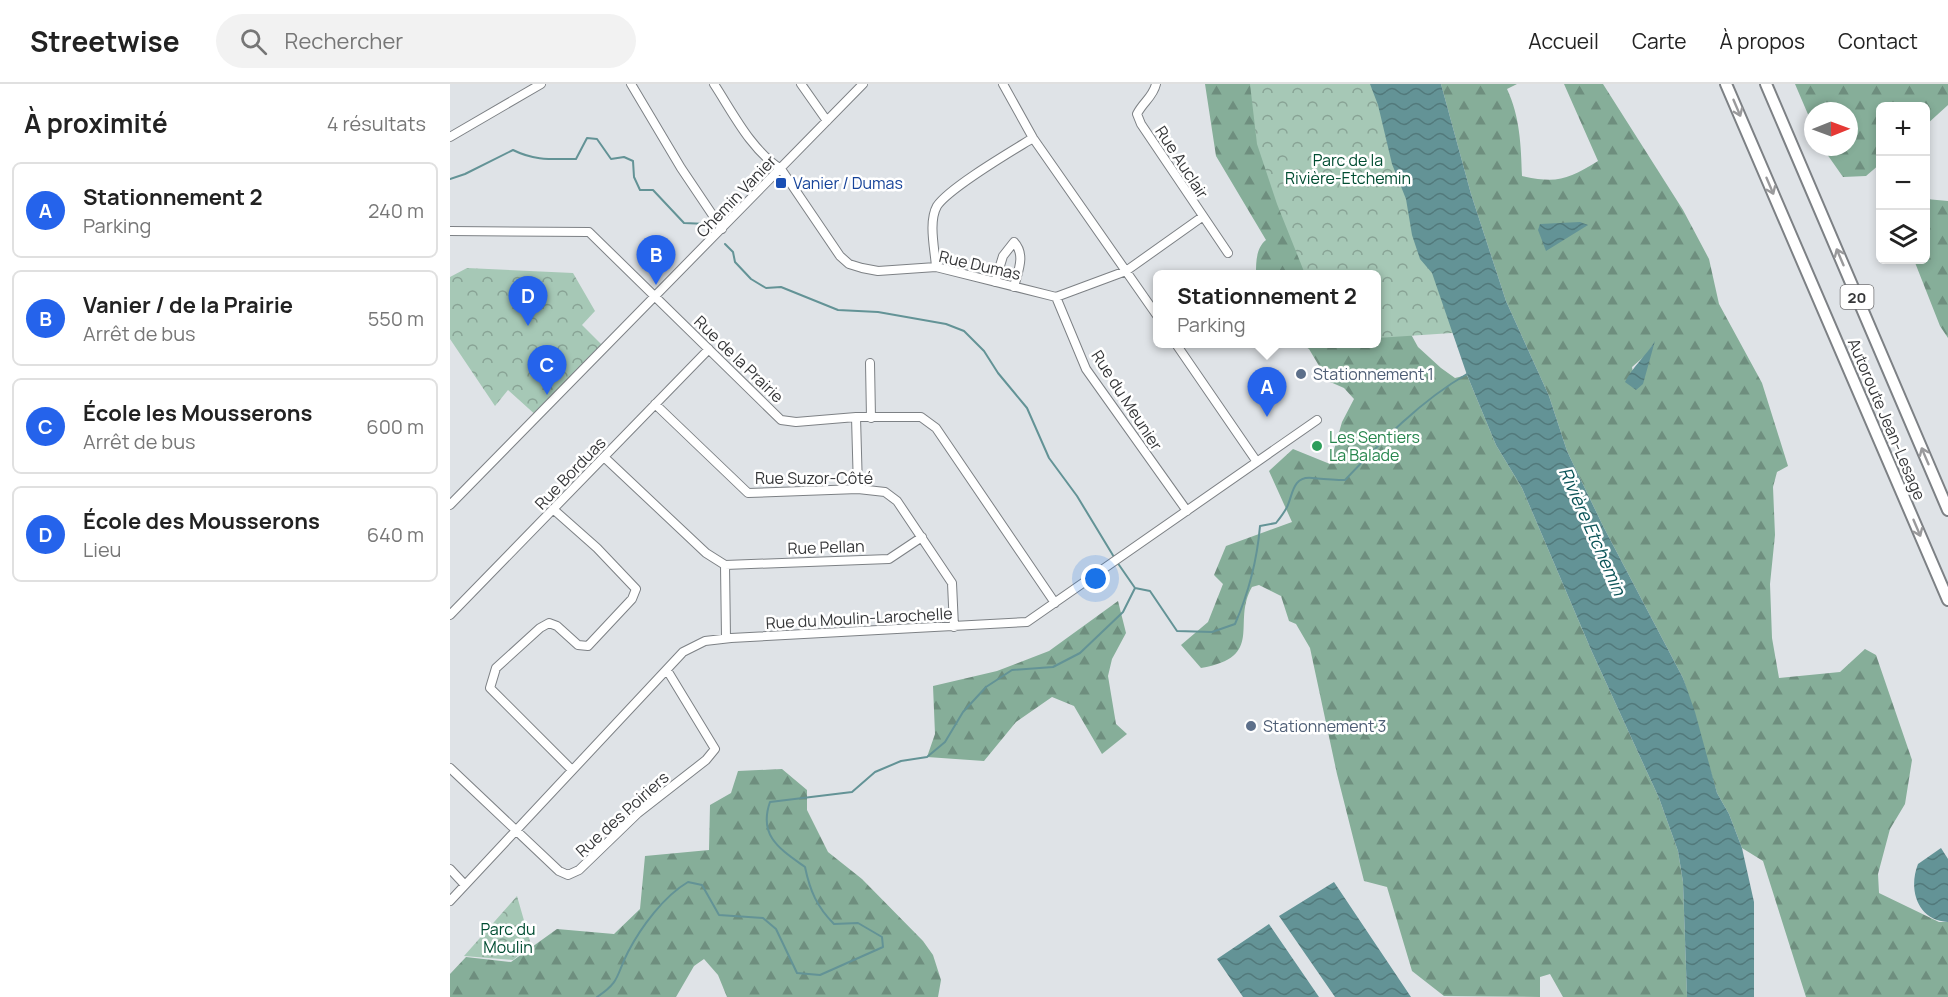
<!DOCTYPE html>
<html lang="fr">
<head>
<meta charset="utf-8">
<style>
  :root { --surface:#fff; --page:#f2f2f2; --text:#222; --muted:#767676; --line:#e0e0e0; --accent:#2563eb }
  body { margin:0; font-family:Manrope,sans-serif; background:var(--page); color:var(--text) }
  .controls { position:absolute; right:18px; top:18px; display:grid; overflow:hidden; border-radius:9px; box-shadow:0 3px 9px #0003 }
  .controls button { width:54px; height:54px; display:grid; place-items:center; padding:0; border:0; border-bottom:2px solid var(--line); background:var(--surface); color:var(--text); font:30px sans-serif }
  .compass { position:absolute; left:1354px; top:18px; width:54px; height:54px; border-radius:50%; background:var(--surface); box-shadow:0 3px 9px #0003; rotate:89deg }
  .you { position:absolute; left:646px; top:495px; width:21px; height:21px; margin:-15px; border:4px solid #fff; border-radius:50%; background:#1a73e8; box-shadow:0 0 0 9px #1a73e833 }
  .badge { display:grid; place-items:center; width:39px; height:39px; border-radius:50%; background:var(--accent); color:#fff; font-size:20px; font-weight:700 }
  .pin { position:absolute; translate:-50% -50px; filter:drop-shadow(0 2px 3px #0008) }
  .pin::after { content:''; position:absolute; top:32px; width:21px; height:18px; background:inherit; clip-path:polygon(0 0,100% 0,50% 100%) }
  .popup { position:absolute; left:703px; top:186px; width:228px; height:78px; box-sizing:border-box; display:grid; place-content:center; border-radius:9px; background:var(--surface); filter:drop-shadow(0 2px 4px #0005); font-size:20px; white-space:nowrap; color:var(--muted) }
  .popup b { font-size:22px; color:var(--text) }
  .popup::after { content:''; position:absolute; left:50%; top:100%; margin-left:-12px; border:12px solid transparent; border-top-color:var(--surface) }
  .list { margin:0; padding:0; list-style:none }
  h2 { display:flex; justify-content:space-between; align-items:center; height:78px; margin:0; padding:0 24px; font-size:26px }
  h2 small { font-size:20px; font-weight:400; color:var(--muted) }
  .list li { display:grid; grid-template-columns:39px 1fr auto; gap:18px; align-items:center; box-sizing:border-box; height:96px; margin:0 12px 12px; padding:0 12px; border:2px solid var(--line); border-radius:9px }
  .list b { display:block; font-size:22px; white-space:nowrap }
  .list p { margin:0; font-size:20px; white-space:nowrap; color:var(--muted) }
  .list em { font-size:20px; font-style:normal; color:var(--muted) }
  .icon { flex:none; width:33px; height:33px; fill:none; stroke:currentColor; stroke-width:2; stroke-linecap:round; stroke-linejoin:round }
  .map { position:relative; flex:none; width:1498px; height:913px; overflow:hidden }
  header { display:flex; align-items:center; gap:36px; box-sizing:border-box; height:84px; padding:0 30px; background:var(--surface); border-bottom:2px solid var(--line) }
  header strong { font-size:28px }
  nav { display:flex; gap:33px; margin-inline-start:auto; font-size:21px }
  .search { width:420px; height:54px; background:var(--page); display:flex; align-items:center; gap:15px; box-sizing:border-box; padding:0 21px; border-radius:33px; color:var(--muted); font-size:22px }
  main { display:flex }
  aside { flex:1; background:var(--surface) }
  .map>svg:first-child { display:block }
  .forest { fill:url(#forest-firs); fill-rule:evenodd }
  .park { fill:url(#park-crowns) }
  .water { fill:url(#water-waves) }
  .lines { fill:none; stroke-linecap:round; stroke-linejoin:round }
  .stream { stroke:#639396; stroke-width:2 }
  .minor-casing { stroke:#7d8185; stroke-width:10 }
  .highway-casing { stroke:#7d8185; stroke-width:14 }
  .minor { stroke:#fff; stroke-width:8 }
  .highway { stroke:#fff; stroke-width:10 }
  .oneway { stroke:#9a9a9c }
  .transit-dot { fill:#1a4fb4; stroke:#fff; stroke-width:2 }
  .service-dot { fill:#5c6f8a; stroke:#fff; stroke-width:2 }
  .leisure-dot { fill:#2e9e5b; stroke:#fff; stroke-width:2 }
  .labels { text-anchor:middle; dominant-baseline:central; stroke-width:5; stroke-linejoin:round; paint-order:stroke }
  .shield { fill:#fff; stroke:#727274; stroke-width:1.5 }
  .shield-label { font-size:15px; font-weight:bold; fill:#353638 }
  .park-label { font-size:16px; fill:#004d32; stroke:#fff }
  .street-label { font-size:16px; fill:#353638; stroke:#fff }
  .transit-label { font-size:16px; fill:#164399; stroke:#fff; text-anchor:start }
  .service-label { font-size:16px; fill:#4e5e75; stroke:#fff; text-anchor:start }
  .leisure-label { font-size:16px; fill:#27864d; stroke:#fff; text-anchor:start }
  .water-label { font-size:18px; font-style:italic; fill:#0b5458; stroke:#fff }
</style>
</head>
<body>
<header>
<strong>Streetwise</strong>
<div class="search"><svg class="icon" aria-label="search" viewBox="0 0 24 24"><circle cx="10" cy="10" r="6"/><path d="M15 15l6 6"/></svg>Rechercher</div>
<nav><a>Accueil</a><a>Carte</a><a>À propos</a><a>Contact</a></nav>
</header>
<main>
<aside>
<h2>À proximité<small>4 résultats</small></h2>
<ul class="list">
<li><span class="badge">A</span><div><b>Stationnement 2</b><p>Parking</p></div><em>240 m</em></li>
<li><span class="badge">B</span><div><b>Vanier / de la Prairie</b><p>Arrêt de bus</p></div><em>550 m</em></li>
<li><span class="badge">C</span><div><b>École les Mousserons</b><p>Arrêt de bus</p></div><em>600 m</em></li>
<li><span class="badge">D</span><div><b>École des Mousserons</b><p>Lieu</p></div><em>640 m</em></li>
</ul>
</aside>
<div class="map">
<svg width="1498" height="913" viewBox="0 0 1498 913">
  <defs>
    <pattern id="forest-firs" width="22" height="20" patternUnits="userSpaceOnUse" patternTransform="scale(1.5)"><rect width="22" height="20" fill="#86ae99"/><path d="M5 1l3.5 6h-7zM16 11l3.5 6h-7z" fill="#6e8e7e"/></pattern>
    <pattern id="park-crowns" width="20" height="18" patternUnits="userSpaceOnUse" patternTransform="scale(1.5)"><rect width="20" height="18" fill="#a6c8b6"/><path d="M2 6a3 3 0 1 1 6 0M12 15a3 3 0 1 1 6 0" fill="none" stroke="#88a395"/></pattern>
    <pattern id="water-waves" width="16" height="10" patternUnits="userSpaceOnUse" patternTransform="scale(1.5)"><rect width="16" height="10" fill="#639396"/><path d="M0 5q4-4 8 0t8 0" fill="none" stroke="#52797b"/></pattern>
  </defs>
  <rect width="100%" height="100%" fill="#dfe3e7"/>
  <path class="forest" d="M755,0H823L968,263L991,284L1005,294L1017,291L1046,361L1072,404L1142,568L1209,714L1228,767L1233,798L1237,913H1113L1100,890L1090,893V913L994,912L962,887L937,803L914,797L887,690L860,564L846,540L839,537L831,512L809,501L802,503C781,539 816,573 751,584L731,561L758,538L773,500L764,491L776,462L842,438L819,387L843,365L880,380L892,338L904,315L894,304L878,297L859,265L851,260H926V190H806C806,178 806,164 816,156L766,72Z
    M991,0H1067L1057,5C1070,33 1071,61 1072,92C1108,100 1118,95 1148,77L1114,0H1153L1233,126L1259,175L1269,220L1312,299L1338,382L1327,388L1323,403L1325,451L1320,500L1322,554L1329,594L1390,588L1415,565L1426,571L1462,676L1455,720L1440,745L1428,790L1429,809L1489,838H1498V913H1356L1313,777L1292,764L1279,730L1267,709L1233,594L1153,442L1117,367L1099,312L1056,217L1021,110ZM1204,259L1186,306L1182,283L1197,270Z
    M1345,0H1498V21L1476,41V22H1430V80L1416,92L1393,93L1372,63H1399V27H1363V42Z
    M1476,115L1498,117V254L1490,242L1464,176H1476Z
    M668,517L676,549L662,575L658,592L666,640L677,650L652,670L624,622L602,613L566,638L534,677L477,673L485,650L483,602L547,587L599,567Z
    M332,685L357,706V726L378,768L412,795L473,857L483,871L491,896L488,913H277L268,891L254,875L244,882L226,913H0V890L16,873L61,878L107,845L164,850L190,825L195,772L259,766L260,721L281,709L288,687Z"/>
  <path class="park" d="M800,0H955L1032,247L927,254L926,190H855L827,120L807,60Z
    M17,184L123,189L145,227L132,241L155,264L88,333L58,306L45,322L0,255V193Z
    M67,812L81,861L63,876L14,872Z"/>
  <path class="water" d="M920,0H991L1021,110L1056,217L1099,312L1117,367L1153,442L1233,594L1245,628L1267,709L1279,730L1292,764L1304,818V913H1237L1233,798L1228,767L1209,714L1142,568L1072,404L1046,361L1017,291L982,189L970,175L962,151L956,115L942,80L928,21Z
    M1130,138L1138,141L1096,167L1088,146L1090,140Z
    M1205,257L1193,300L1186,306L1175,298C1183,282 1196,272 1205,257Z
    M1491,764L1498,775V838C1467,836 1458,805 1468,780Z
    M884,798L961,913H885L829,832Z
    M819,840L869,913H793L767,875Z"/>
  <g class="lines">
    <path class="stream" d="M0,95L15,90L63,66C85,77 102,75 126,75L137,54L147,55L161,75L174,73L183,77L184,93L190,106H203L234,139L257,140
      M275,160L283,168L285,178L301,195L316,204L331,203L388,226L428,228L496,240L514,247L534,267L548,289L577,324L599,374L627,412L664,473
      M667,478L685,504
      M147,913C171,897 166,891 178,868C191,843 214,812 238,798L252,801L269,831L313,834L326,845L347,889L370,891L433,863L432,853L408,839L384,840C367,823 360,807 355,783C330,765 308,752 320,718L402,708L425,688L451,677L477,673L495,658L513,628L536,603L562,586L603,583L630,569L673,528L685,504L700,507L727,547L762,548L785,540C799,508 807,477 810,442L826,439C830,434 834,429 837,423C843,411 842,392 862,394C873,395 883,396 895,396C933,356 970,317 1017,290"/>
    <g class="minor-casing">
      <path id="minor" d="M181,0L231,84L272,145
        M264,0C283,29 301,66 331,85L390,172L399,180L412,184L428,187L486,183L606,213L676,187L752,133
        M351,0L377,37
        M553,0L583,54L708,233
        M706,0C703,13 693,18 687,30L691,40L778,169
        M0,53L91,0
        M0,147L139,148L331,336L346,338L406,333H471L486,344L605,519
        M486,183C485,166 478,138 487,122C500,103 562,67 583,54
        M545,198L553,172L564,158C576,171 568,187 564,203
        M606,213L636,285L737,427
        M726,260L807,378
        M420,279L421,334
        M205,320L298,409L408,405L435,408L447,417L502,499L504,543
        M406,333L408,405
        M154,373L256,469L275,481L439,475L472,453
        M0,421L413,0
        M103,425L147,464L186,505L182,515L138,562L128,561L107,542L99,539L90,544L46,584L40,604L122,686
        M275,481L276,554
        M0,531L259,265
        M0,684L109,787L118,791L129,786L188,729L256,676L265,665L217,586
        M0,785L15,801
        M0,817L233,568L255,557L281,554L577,538L867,336"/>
    </g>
    <g class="highway-casing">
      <path id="highway" d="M1276,0L1498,516
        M1316,0L1498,426"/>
    </g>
    <use href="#minor" class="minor"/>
    <use href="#highway" class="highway"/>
  </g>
  <defs><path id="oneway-shaft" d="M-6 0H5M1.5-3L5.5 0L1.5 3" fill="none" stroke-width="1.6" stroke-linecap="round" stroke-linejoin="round" transform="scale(1.5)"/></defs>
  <g class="oneway">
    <use href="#oneway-shaft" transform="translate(1287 24) rotate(67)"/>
    <use href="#oneway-shaft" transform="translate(1320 102) rotate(67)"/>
    <use href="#oneway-shaft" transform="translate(1390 173) rotate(-113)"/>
    <use href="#oneway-shaft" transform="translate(1475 372) rotate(-113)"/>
    <use href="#oneway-shaft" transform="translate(1467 444) rotate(67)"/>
  </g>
  <rect class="transit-dot" x="325" y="93" width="12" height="12" rx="3"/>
  <g class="service-dot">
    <circle cx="851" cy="290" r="6"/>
    <circle cx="801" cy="642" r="6"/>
  </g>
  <circle class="leisure-dot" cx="867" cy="362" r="6"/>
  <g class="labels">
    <rect class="shield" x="1390.5" y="201" width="33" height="24" rx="4.5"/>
    <g class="shield-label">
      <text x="1407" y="213">20</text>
    </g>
    <g class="park-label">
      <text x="898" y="76">Parc de la<tspan x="898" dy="18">Rivière-Etchemin</tspan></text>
      <text x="58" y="845">Parc du<tspan x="58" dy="18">Moulin</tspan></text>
    </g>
    <g class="street-label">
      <text transform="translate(732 78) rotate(57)">Rue Auclair</text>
      <text transform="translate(286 112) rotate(-46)">Chemin Vanier</text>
      <text transform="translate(530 181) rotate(13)">Rue Dumas</text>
      <text transform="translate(289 275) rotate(44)">Rue de la Prairie</text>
      <text transform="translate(677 316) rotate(57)">Rue du Meunier</text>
      <text transform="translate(1437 335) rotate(67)">Autoroute Jean-Lesage</text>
      <text transform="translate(120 389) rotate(-46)">Rue Borduas</text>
      <text x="364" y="394">Rue Suzor-Côté</text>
      <text transform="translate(376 463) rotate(-2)">Rue Pellan</text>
      <text transform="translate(409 534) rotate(-3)">Rue du Moulin-Larochelle</text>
      <text transform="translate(172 730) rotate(-42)">Rue des Poiriers</text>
    </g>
    <g class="transit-label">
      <text x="343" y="99">Vanier / Dumas</text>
    </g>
    <g class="service-label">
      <text x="863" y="290">Stationnement 1</text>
      <text x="813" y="642">Stationnement 3</text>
    </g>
    <g class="leisure-label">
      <text x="879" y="353">Les Sentiers<tspan x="879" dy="18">La Balade</tspan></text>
    </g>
    <g class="water-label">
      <text transform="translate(1143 447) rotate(66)">Rivière Etchemin</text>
    </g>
  </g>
</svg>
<div class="controls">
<button>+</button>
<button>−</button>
<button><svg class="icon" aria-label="layers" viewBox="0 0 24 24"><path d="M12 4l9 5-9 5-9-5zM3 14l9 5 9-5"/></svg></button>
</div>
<svg class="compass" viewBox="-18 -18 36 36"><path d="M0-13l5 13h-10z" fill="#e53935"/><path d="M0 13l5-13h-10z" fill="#767676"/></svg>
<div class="you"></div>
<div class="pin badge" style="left:817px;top:333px">A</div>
<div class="popup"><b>Stationnement 2</b>Parking</div>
<div class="pin badge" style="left:206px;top:201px">B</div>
<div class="pin badge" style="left:97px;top:311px">C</div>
<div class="pin badge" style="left:78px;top:242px">D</div>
</div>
</main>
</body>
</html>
